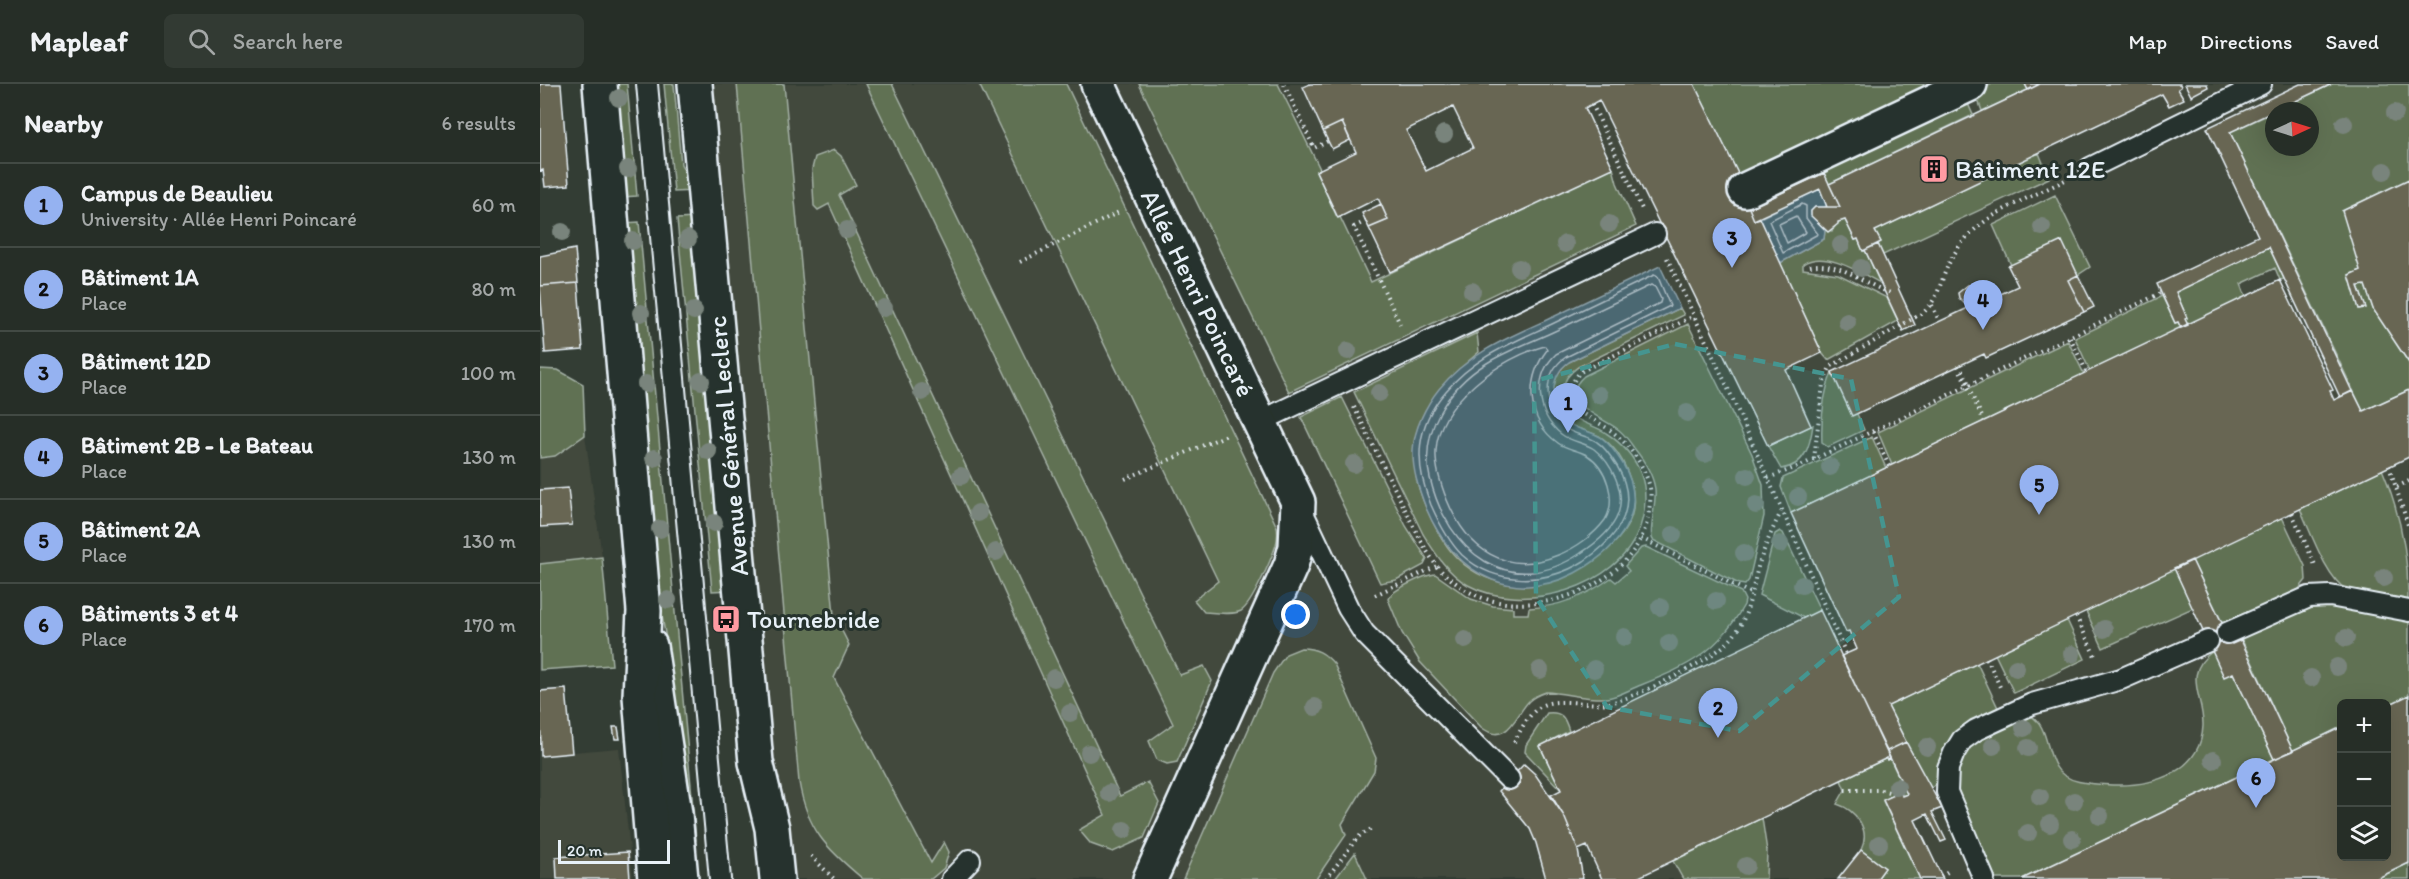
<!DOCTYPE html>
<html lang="en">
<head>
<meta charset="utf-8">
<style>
  :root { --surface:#262e27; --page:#323a33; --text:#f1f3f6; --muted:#a4a8a7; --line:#424a44; --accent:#95b2f1 }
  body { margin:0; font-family:Itim,sans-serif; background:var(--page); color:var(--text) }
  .controls { position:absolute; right:18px; bottom:18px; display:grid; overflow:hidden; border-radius:9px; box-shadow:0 6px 24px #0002 }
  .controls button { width:54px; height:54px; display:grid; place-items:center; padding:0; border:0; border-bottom:2px solid var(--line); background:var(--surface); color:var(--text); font:30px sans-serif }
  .compass { position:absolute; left:1725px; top:18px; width:54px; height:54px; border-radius:50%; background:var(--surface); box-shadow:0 6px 24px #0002; rotate:86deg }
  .scale { position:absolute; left:18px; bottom:15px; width:112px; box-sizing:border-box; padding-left:6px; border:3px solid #e8f1f8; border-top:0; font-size:16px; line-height:21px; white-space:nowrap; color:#e8f1f8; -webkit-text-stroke:4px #26332d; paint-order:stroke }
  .you { position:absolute; left:756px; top:531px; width:21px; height:21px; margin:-15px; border:4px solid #fff; border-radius:50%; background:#1a73e8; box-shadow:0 0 0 9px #1a73e833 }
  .badge { display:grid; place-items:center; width:39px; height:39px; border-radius:50%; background:var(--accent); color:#111; font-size:20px; font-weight:700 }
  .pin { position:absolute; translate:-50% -50px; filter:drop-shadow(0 2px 3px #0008) }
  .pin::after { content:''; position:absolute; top:32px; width:21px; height:18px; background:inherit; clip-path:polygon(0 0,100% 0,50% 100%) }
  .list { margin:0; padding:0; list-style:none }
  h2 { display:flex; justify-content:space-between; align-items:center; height:78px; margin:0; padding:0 24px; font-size:26px }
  h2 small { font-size:20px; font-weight:400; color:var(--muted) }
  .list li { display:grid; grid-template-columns:39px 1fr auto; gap:18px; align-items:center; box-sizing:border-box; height:84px; padding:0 24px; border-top:2px solid var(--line) }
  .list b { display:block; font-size:22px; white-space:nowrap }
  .list p { margin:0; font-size:20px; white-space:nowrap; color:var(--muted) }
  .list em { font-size:20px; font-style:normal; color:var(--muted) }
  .icon { flex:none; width:33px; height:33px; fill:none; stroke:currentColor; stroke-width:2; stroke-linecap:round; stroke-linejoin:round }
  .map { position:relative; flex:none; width:1869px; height:795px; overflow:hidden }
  header { display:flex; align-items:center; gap:36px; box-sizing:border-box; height:84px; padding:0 30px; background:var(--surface); border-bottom:2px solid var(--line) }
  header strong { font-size:28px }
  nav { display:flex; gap:33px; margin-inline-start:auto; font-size:21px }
  .search { width:420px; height:54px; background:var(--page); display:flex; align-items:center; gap:15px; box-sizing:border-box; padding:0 21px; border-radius:9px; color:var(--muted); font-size:22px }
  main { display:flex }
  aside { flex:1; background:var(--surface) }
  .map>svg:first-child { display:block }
  .built { fill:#43493d; fill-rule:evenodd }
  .green { fill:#617153; stroke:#a4b1a6; stroke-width:1.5 }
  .water { fill:#4c6872; stroke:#8a9fa8; stroke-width:1.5 }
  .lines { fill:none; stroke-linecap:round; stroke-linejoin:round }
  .shore { stroke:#aabac2; stroke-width:1.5 }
  .building { fill:#676652; stroke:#e8f1f8; stroke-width:1.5; fill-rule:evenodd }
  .lane-casing { stroke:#e8f1f8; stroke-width:24 }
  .street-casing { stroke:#e8f1f8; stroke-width:38 }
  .secondary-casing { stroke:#e8f1f8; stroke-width:38 }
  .path { stroke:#e8f1f8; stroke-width:4; stroke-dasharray:1.5 4.5; stroke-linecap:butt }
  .lane { stroke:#26332d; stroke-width:20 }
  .street { stroke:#26332d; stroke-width:33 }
  .secondary { stroke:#26332d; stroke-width:33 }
  .path-bridge { stroke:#e8f1f8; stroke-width:4; stroke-dasharray:1.5 4.5; stroke-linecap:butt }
  .tree { fill:#79847c }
  .marked { fill:#459590; fill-opacity:0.2; stroke:#459590; stroke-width:4.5; stroke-dasharray:12 8; stroke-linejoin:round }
  .labels { text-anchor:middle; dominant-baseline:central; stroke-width:6; stroke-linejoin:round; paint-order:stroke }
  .poi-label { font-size:26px; fill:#e8f1f8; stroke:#26332d; text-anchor:start }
  .street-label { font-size:26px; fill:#e8f1f8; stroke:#26332d }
</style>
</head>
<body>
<header>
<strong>Mapleaf</strong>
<div class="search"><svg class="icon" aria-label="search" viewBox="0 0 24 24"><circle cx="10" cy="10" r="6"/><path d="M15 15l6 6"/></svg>Search here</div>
<nav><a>Map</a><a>Directions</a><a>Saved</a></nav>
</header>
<main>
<aside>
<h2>Nearby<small>6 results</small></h2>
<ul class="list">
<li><span class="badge">1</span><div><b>Campus de Beaulieu</b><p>University · Allée Henri Poincaré</p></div><em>60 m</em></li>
<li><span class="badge">2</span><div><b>Bâtiment 1A</b><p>Place</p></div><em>80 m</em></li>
<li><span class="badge">3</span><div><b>Bâtiment 12D</b><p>Place</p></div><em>100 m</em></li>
<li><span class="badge">4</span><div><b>Bâtiment 2B - Le Bateau</b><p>Place</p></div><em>130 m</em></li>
<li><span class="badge">5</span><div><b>Bâtiment 2A</b><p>Place</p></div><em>130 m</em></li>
<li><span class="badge">6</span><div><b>Bâtiments 3 et 4</b><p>Place</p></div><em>170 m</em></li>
</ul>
</aside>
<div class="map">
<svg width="1869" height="795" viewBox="0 0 1869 795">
  <rect width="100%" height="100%" fill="#333d34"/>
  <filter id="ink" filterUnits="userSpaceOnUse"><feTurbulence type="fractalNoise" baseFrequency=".0167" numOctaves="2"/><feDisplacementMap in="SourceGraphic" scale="12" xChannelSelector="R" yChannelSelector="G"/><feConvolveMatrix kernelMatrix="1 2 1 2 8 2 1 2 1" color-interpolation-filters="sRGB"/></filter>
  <g filter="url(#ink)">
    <path class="built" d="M155,0H1869V795H237ZM1734,27H1770V63H1734ZM1802,620H1846V772H1802Z
      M45,351L62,473L0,480V374L15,372Z
      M79,664L93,795H0V671Z"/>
    <path class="green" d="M71,0H87L97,112L82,113Z
      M124,0H134L141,80L154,107L134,108Z
      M197,0H244L294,531L309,561L294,594L391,779L404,758L409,768L404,784L391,795H323C287,765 267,746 259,698Z
      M326,0H352L640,591L664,582L672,597L637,678L627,680L617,676L609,657L633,640Z
      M439,0H526L737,443C738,449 738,454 736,461C732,473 712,521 701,527C691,532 675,528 664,528L654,516L678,497Z
      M599,0H738L780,85L776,87L797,133H800L831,198L1073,84L1077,99L1096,142L749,308Z
      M1154,0H1393L1200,94Z
      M1452,0H1485L1488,6L1442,27L1435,8Z
      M1792,0H1869V95L1820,186L1809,191L1819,225L1825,223L1818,202L1825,201L1833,225L1869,279V306L1823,327L1690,48L1734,28V63H1770V27H1735Z
      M1425,13L1433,31L1289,100L1284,89L1214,122L1210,115Z
      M294,66L301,72L316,101L299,111L580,712L608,698L619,719L604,754L573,768L551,760L539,746L565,731L289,120L278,126L274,122L272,85L275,73Z
      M1499,69L1509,94L1343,171L1338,160L1341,158L1335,147Z
      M1515,111L1550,183L1538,191L1471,181L1453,141Z
      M156,134L190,506L172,507L137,135Z
      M1305,136L1315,156L1318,155L1323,167L1325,166L1340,199C1321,189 1284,165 1263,180V185L1298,190L1347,214L1358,237L1288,276L1282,269L1240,179L1284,155L1285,146L1292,147L1298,138Z
      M99,138L156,756H145C138,673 135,589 117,507L84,139Z
      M1729,163L1744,195L1740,196L1735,184L1701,200L1706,213L1648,241L1645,235L1647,234L1636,208Z
      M1622,212L1635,239L1638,238L1641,244L1550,287L1535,254Z
      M1140,224L1144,231L1038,283C1021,294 1015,318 1033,332C1043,340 1056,342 1066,349C1100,371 1113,404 1100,443C1079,505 982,531 928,501C908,490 895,469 883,450L814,308L937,249L939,268C891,309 857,349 883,416C891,436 901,458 917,474C952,509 1007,507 1046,481C1064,469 1082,456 1090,436C1101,409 1084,367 1059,352C1050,347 1038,346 1030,340C1009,325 1008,292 1029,278Z
      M1148,240L1212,370L1223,401L1224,432L1209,496L1205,501L1199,500L1113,456C1108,449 1117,418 1115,405C1113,391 1103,375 1094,364C1090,358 1085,351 1079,346C1063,333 1014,318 1044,292Z
      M1528,257L1544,290L1352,381L1338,348Z
      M0,285L18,286L43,300L45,351L15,372L0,374Z
      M1292,288L1312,331L1317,330L1324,346L1288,363L1282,359C1281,336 1283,310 1292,288Z
      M802,313L866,442L887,475L884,481L856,496L840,499L761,333Z
      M1273,341C1270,362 1265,382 1241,385L1228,362Z
      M1332,353L1346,384L1251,429L1241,403L1243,394Z
      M1842,385C1860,428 1869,472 1868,518L1807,506C1786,494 1770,446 1760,425Z
      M1742,433L1765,482L1766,496L1759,505L1684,542L1652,476Z
      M1240,447L1243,449L1280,526L1266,535L1219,511L1235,450Z
      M1106,463L1201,508L1205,516L1204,521C1177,569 1150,581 1101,601C1090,605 1078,613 1066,614C1046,615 1025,609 1006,608C1000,610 993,613 989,617C976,630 967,664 941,643L880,578L862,549L848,515C851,506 885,491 895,490L931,515L953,522L973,524V530H988L989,524C1020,523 1046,512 1071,494L1076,498L1089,487L1085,482L1101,464Z
      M62,473L72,581L0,586V480Z
      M1634,484L1653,524L1563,564L1546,527Z
      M1778,522L1799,523L1869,535V611L1847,622L1846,620H1802L1801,643L1753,667L1702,556L1692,560L1691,558L1756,528Z
      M1527,536L1545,575L1474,609L1455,570Z
      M761,564C776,564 785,569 794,580L836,674L834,687L802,740L806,751L776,795H643L733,589L746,570Z
      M1673,567L1693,589L1734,675L1482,795H1453C1441,769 1414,723 1414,696C1413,686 1421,670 1428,662C1438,649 1474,638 1490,631C1498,636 1501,641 1504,649C1508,660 1510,673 1516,683C1526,701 1557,700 1575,701C1613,702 1661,688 1663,642C1664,612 1641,590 1673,567Z
      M1437,579L1459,626C1416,646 1403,649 1397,699L1390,705L1348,622Z
      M1007,629C1022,627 1025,634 1029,647L1000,662L1021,706L985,668L986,661Z
      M1347,674L1350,675L1367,710L1362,712L1360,708L1343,717L1380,795H1337L1345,784L1321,766C1331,746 1316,726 1297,720L1305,706L1301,696Z
      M1222,734L1227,767L1226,795H1143L1133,777Z
      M815,769L827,795H795Z
      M1869,779V795H1836Z"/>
    <path class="water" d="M1280,105L1287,123H1275L1271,127L1272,132L1285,146L1284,155L1240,179L1220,134Z
      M1120,182L1140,224L1029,278C1008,292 1009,325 1030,340C1040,347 1053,347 1063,355C1071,361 1077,371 1083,380C1108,423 1084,458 1047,482C979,526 915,494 886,424C879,406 872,386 873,366C874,345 886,321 899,305C929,268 972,252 1013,233C1049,216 1085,199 1120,182Z"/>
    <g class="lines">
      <path class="shore" d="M1262,120L1266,122V134L1278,150L1243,169L1229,137Z
        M1256,132L1266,148L1247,159L1239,140Z
        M1114,191L1118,193L1130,222L1026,273C1002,289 1003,324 1024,343C1033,351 1047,351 1057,358C1065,363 1072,374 1077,382C1101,423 1078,454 1044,477C1006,501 956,502 922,471C908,457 899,439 891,421C874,379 875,342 906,307C936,272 972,259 1012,240C1046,224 1080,207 1114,191Z
        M1111,201L1115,203L1121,215L1120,219L1016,270C993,292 996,330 1021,350C1031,358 1044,358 1054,365C1072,379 1086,408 1078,430C1072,447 1055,460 1041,469C969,518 907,467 890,394C879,348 908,303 947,279C968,266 994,257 1017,246C1048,231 1079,216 1111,201Z
        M1005,262L1007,266C985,295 986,336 1018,359C1026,365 1038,366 1047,371C1067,383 1077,416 1065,436C1054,451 1036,464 1018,471C965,493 927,465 907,416C901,401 895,384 896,367C898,318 962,273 1005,262Z"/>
    </g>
    <path class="building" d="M0,0H21L29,101L5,103L3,86L0,87Z
      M770,0H1154L1214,122L1209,124L1214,136L1220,134L1282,269L1246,286L1271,342L1228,362L1059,16L1045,24L1073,84L850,188L829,144L848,136L838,114L798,134L776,87L816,68L802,38L783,47L763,3ZM913,23L933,64L886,87L866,46Z
      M1485,0H1500L1488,6Z
      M1500,0H1640L1641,3L1638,5L1644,15L1629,22L1622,10L1335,147L1341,158L1323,167L1318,155L1315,156L1305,136L1298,138V140L1288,148L1271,132V127L1275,123H1300L1289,100Z
      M1645,0H1667L1668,3L1651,12Z
      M1760,0H1792L1690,48L1812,307L1800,313L1729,163L1636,208L1647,234L1645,235L1648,241L1641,244L1638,238L1635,239L1617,200L1718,152L1667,44Z
      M802,38L810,56L792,65L783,47Z
      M1284,89L1300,123H1287L1280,105L1214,136L1209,124Z
      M1869,95V279L1833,225L1825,201L1818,202L1826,224L1819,225L1809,191L1820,186L1802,127Z
      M841,120L848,136L829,144L822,129Z
      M1522,157L1538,191L1528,196L1544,228L1446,274L1444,270L1312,332L1292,288L1426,225L1427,222L1419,214L1418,209L1428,201H1442L1448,204L1452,214L1478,202L1468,182Z
      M1338,160L1375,241L1363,247L1325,166Z
      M35,165L38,199L0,202V172Z
      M1538,191L1554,223L1544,228L1528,196Z
      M1740,196L1793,306L1790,307L1794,316L1813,307L1823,327L1869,306V373L1348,622L1366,658L1347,667L1301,572L1317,565L1309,547L1306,548L1251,429Z
      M38,199L43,266L5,269L0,202Z
      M28,404L32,441L0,443V406Z
      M1652,476L1692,560L1701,556L1753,667L1734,675L1693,589L1684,593L1634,484Z
      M1280,526L1350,675L1347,676V674L1095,795H1062L1047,762L1038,766L1024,732L1011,711L1021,706L1000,662Z
      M26,605L32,669L1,672L0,607Z
      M1869,611V779L1836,795H1482L1802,643V772H1846V622Z
      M73,643H78L80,655H75Z
      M1366,658L1402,724L1392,728L1406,756L1401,758L1387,730L1375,736L1403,795H1380L1343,716L1361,708L1362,712L1367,710L1347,667Z
      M984,680L995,690L1024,732L1038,766L1043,795H1006L996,759L990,745L959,707Z
      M1321,766L1345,784L1337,795H1298Z
      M88,768L90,795H17L16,773Z"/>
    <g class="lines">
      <g class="lane-casing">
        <path id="lane" d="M107,0L180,795
          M1550,84L1721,0
          M719,338L1115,150
          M763,429L808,524L824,549L969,695
          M1687,549L1769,513L1790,512L1869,527
          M412,795L430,776
          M1444,795L1407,708L1408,684L1414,669L1422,656L1436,646L1492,620L1581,595L1668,557"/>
      </g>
      <g class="street-casing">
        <path id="street" d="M558,0L758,418L756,463L751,481L610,795
          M1205,106L1430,0
          M110,562L135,730L141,795"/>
      </g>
      <g class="secondary-casing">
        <path id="secondary" d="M60,0L104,527L100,612L115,795
          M155,0L216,678L232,744L237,795"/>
      </g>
      <path class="path" d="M744,0L774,64L788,57
        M1052,20L1102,125
        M826,137L814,143L860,240
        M1127,174L1186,300L1306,570
        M480,178L581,127
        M1270,182C1301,176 1324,201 1351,209
        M1392,221L1399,237
        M1530,253L1547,289
        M1419,281L1429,300
        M814,323C830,355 845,386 861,417C871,438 882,461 896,481C902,489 912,496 920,502C979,546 1101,504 1109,427C1110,419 1112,409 1109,400C1103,380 1090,362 1074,349C1052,331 1010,325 1040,288L1154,232
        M1333,348L1349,382
        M1274,375L1283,300L1290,283L1384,228C1401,212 1401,191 1413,172C1437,130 1485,117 1525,96
        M1849,382L1869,444
        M1228,394L1262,381L1621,209
        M585,395L687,351
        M1857,403L1869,397
        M1752,429L1776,483
        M1101,454L1212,510
        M835,511L897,482
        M1536,532L1555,572
        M1447,574L1460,603
        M974,658C981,646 988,630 1001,622C1016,613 1050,622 1069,619C1096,614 1173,576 1191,555C1209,534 1211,509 1218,483C1224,464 1232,446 1241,428
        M1305,706H1341L1349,708L1351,712
        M271,772L294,795
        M1401,792L1409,787
        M786,795L818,753L833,744"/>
      <use href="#lane" class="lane"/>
      <use href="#street" class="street"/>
      <use href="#secondary" class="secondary"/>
      <path class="path-bridge" d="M1418,282L1444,337"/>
    </g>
    <g class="tree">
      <circle cx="79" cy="14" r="9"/>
      <circle cx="1855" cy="29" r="9"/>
      <circle cx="1804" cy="40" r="9"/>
      <circle cx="904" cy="50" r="9"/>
      <circle cx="88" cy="85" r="9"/>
      <circle cx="1844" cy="87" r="9"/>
      <circle cx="1069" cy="140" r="9"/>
      <circle cx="1502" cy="143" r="9"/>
      <circle cx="307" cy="146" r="9"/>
      <circle cx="22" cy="148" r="9"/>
      <circle cx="148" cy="155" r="9"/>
      <circle cx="93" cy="157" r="9"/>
      <circle cx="1025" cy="160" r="9"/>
      <circle cx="1301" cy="161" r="9"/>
      <circle cx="979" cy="184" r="9"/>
      <circle cx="1321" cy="184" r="9"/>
      <circle cx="932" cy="207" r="9"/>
      <circle cx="344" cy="224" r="9"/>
      <circle cx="154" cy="227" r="9"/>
      <circle cx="101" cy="229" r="9"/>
      <circle cx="1307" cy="238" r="9"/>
      <circle cx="808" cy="267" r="9"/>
      <circle cx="161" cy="297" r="9"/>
      <circle cx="106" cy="300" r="9"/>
      <circle cx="382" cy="308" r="9"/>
      <circle cx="839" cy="309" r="9"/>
      <circle cx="1059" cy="311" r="9"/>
      <circle cx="1147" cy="329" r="9"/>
      <circle cx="168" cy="367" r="9"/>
      <circle cx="1165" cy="370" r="9"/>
      <circle cx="114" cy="374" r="9"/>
      <circle cx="814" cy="380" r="9"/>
      <circle cx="1290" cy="383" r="9"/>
      <circle cx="421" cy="392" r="9"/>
      <circle cx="1207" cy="392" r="9"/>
      <circle cx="1171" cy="403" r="9"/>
      <circle cx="1258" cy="413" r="9"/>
      <circle cx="1216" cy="421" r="9"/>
      <circle cx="438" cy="429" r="9"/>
      <circle cx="174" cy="439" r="9"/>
      <circle cx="120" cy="445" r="9"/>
      <circle cx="1133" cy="451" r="9"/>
      <circle cx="1240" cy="460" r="9"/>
      <circle cx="456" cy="468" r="9"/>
      <circle cx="1204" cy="469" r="9"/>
      <circle cx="1844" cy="494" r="9"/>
      <circle cx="1262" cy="501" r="9"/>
      <circle cx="128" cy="516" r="9"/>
      <circle cx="1176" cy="517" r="9"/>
      <circle cx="1120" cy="523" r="9"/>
      <circle cx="1564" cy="545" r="9"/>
      <circle cx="1084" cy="553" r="9"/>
      <circle cx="1806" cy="554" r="9"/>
      <circle cx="925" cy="556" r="9"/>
      <circle cx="1129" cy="559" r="9"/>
      <circle cx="1532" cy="570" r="9"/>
      <circle cx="1797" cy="583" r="9"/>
      <circle cx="1476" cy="584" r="9"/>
      <circle cx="1054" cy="585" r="9"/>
      <circle cx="1000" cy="586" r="9"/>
      <circle cx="514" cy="594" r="9"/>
      <circle cx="1771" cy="594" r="9"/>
      <circle cx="775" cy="623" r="9"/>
      <circle cx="530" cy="629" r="9"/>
      <circle cx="1484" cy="644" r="9"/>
      <circle cx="1453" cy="662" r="9"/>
      <circle cx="1387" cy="663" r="9"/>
      <circle cx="1488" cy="664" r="9"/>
      <circle cx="549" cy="669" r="9"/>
      <circle cx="1673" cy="676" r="9"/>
      <circle cx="1357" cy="703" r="9"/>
      <circle cx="569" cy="709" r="9"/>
      <circle cx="1500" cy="713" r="9"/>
      <circle cx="1534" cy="717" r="9"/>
      <circle cx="1560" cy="732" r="9"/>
      <circle cx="1510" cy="740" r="9"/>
      <circle cx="584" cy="746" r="9"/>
      <circle cx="1488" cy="749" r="9"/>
      <circle cx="1532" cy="755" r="9"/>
      <circle cx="1339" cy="760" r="9"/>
      <circle cx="1206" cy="782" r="9"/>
    </g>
  </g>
  <path class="marked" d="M1135,260L1311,295L1359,513L1199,647L1067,623L996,513L994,297Z"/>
  <defs>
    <g id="building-square" transform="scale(1.5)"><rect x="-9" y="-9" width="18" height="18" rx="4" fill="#ff9aa2" stroke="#26332d"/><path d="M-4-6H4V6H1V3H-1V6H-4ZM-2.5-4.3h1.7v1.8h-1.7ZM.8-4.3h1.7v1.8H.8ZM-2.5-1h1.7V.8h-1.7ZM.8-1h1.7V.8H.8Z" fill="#111"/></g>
    <g id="bus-square" transform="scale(1.5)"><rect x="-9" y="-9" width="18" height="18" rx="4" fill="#ff9aa2" stroke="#26332d"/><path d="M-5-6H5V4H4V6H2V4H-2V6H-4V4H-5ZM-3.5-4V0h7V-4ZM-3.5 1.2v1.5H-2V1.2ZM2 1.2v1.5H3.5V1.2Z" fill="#111"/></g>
  </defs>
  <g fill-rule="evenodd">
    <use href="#building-square" x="1394" y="85"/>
    <use href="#bus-square" x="186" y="535"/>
  </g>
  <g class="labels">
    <g class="poi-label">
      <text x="1415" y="85">Bâtiment 12E</text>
      <text x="207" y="535">Tournebride</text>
    </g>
    <g class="street-label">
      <text transform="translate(658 209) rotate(64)">Allée Henri Poincaré</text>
      <text transform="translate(188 362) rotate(-95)">Avenue Général Leclerc</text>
    </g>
  </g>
</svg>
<div class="controls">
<button>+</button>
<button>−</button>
<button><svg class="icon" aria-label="layers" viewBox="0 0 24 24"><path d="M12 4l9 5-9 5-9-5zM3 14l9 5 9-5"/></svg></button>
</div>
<svg class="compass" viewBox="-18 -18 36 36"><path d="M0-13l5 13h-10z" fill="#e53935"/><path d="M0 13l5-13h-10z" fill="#a4a8a7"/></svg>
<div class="scale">20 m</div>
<div class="you"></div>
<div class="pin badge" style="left:1028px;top:349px">1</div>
<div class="pin badge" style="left:1178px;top:654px">2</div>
<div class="pin badge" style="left:1192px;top:184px">3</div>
<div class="pin badge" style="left:1443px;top:246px">4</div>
<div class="pin badge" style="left:1499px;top:431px">5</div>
<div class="pin badge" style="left:1716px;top:724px">6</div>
</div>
</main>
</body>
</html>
